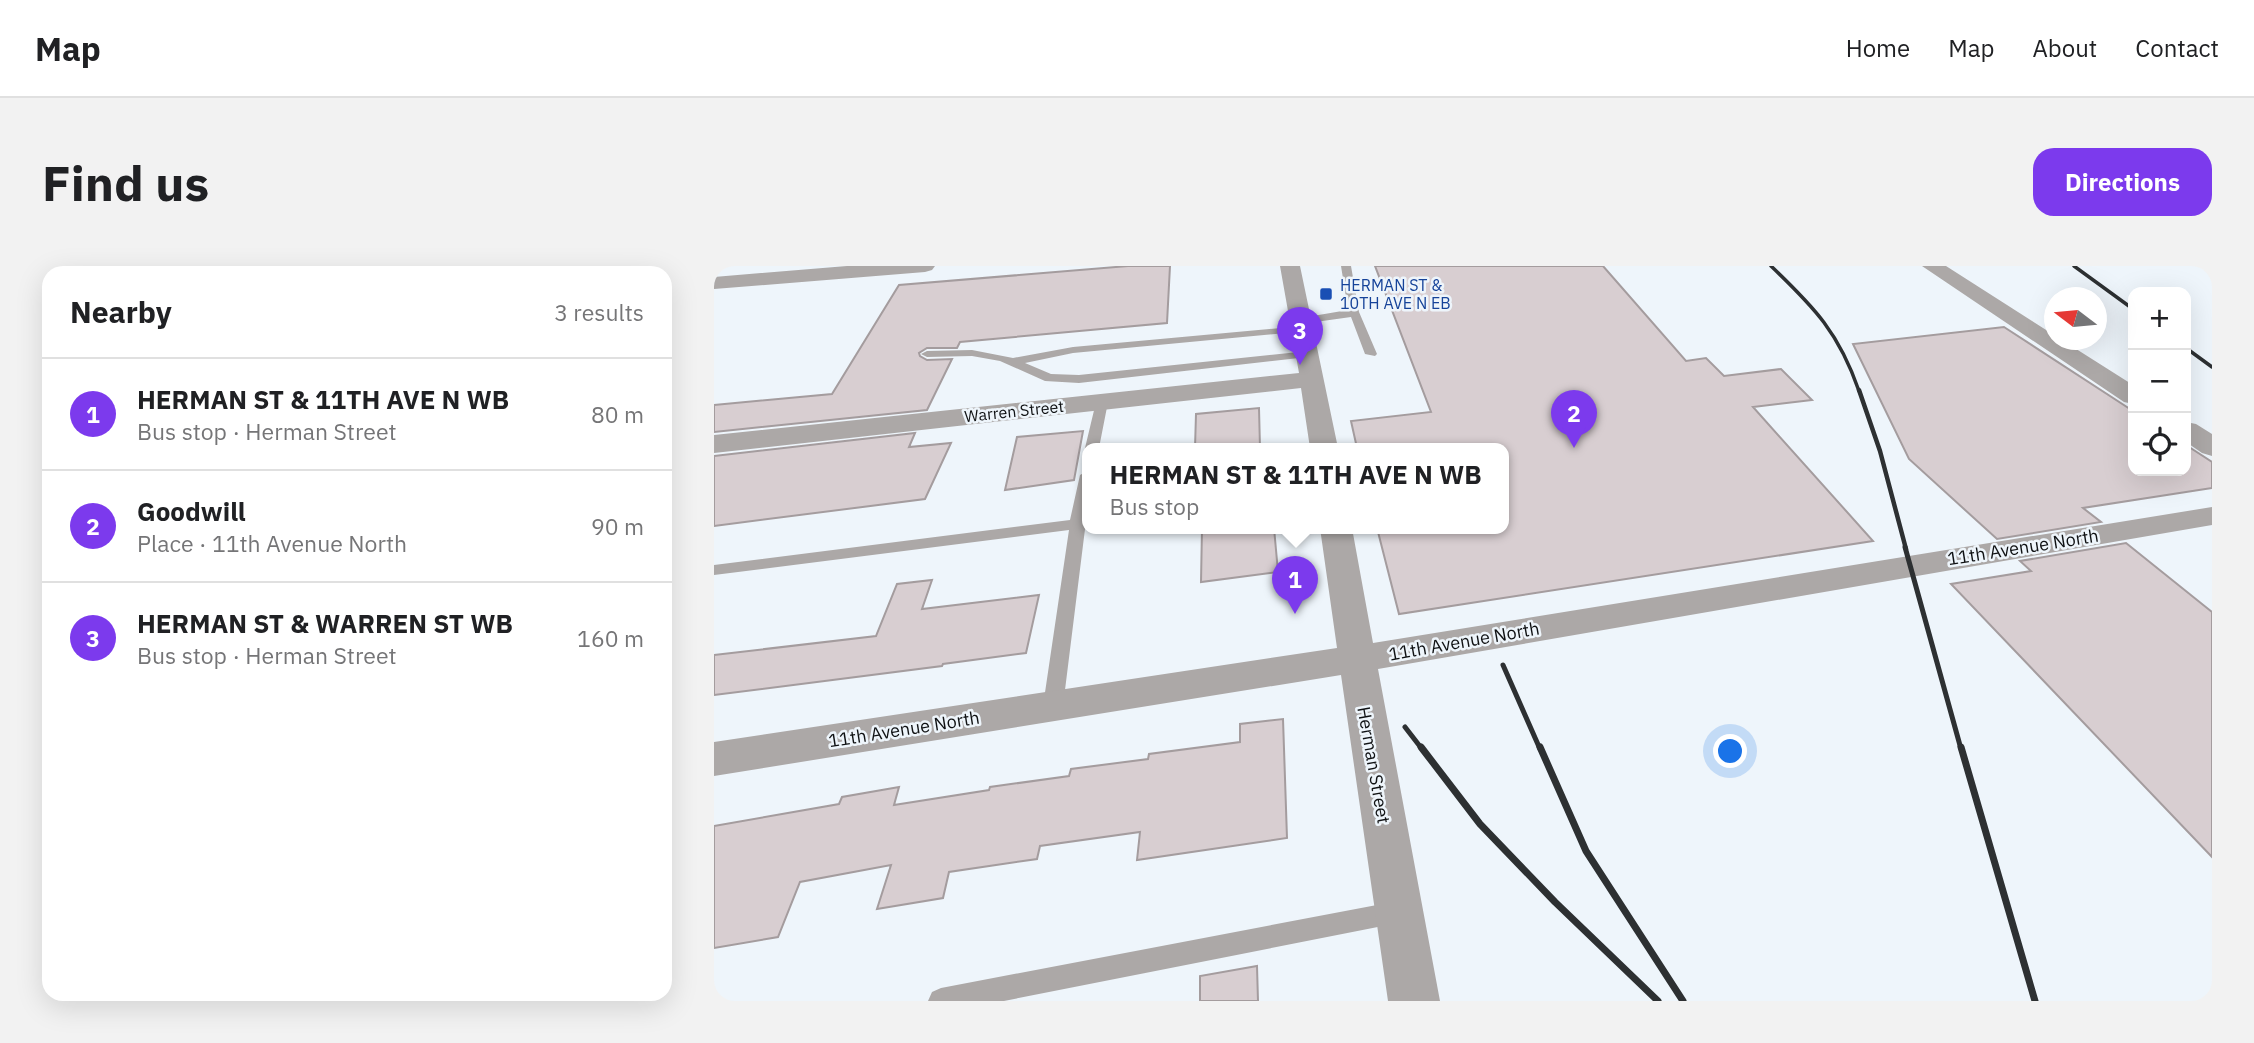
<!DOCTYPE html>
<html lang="en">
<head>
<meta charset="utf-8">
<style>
  :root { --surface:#fff; --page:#f2f2f2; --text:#202124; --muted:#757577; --line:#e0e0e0; --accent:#7c3aed }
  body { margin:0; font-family:"IBM Plex Sans",sans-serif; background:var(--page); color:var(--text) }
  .controls { position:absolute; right:21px; top:21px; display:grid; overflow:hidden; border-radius:14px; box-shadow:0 7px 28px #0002 }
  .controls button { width:63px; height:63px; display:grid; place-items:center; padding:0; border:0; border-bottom:2px solid var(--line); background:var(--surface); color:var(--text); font:35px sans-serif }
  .compass { position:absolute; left:1330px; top:21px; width:63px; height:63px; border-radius:50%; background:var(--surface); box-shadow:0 7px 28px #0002; rotate:286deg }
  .you { position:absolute; left:1017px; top:486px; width:24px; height:24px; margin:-18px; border:5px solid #fff; border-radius:50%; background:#1a73e8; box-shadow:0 0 0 10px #1a73e833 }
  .badge { display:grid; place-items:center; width:46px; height:46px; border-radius:50%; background:var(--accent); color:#fff; font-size:23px; font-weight:700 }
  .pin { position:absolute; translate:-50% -58px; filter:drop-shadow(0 2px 4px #0008) }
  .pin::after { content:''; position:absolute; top:37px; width:24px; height:21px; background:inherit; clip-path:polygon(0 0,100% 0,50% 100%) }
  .popup { position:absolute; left:368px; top:177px; width:427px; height:91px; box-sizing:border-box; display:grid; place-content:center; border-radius:14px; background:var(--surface); filter:drop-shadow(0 2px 5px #0005); font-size:23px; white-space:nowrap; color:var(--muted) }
  .popup b { font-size:26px; color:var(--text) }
  .popup::after { content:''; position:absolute; left:50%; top:100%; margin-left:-14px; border:14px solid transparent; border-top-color:var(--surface) }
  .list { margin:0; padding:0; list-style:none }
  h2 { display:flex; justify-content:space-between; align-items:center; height:91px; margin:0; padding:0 28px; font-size:30px }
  h2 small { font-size:23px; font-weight:400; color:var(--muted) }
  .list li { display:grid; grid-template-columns:46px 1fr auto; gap:21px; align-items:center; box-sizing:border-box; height:112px; padding:0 28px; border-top:2px solid var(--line) }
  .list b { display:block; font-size:26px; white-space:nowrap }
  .list p { margin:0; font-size:23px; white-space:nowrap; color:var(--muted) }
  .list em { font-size:23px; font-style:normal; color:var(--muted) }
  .icon { flex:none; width:38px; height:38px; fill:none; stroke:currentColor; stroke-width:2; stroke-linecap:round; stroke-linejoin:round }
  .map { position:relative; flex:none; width:1498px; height:735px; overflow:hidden; border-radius:21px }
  header { display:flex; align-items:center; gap:42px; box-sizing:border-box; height:98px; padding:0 35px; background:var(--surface); border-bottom:2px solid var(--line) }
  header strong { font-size:33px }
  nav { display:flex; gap:38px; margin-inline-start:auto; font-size:24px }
  .intro { display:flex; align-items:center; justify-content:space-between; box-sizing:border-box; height:168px; padding:0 42px }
  h1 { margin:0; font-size:49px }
  .button { padding:18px 32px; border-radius:21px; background:var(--accent); color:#fff; font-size:24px; font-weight:700 }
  main { display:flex; gap:42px; padding:0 42px }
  aside { flex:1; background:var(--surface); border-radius:21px; box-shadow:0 7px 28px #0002 }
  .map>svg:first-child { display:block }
  .building { fill:#d8ced1; stroke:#a49c9e; stroke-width:2 }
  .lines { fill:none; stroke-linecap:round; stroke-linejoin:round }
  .lane { fill:#aca8a7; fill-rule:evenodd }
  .street { fill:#aca8a7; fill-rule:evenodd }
  .rail-far3 { stroke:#2d3032; stroke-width:3.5 }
  .rail-far2 { stroke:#2d3032; stroke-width:4.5 }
  .rail-far1 { stroke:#2d3032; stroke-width:5 }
  .rail { stroke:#2d3032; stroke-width:7 }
  .transit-dot { fill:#1a4fb4; stroke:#eef5fb; stroke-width:2.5 }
  .labels { text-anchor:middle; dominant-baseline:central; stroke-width:5; stroke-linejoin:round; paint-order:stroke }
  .far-transit-label { font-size:16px; fill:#164399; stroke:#eef5fb; text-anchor:start }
  .far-street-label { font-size:16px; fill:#0f1113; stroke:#eef5fb }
  .street-label { font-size:18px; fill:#0f1113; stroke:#eef5fb }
</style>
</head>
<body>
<header>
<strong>Map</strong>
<nav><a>Home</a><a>Map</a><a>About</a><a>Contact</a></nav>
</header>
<div class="intro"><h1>Find us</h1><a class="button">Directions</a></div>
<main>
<aside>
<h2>Nearby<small>3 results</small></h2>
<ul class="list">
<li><span class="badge">1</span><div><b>HERMAN ST &amp; 11TH AVE N WB</b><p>Bus stop · Herman Street</p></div><em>80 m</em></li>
<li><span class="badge">2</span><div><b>Goodwill</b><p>Place · 11th Avenue North</p></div><em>90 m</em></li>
<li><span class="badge">3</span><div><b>HERMAN ST &amp; WARREN ST WB</b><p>Bus stop · Herman Street</p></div><em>160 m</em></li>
</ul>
</aside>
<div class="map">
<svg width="1498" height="735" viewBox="0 0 1498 735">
  <rect width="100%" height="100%" fill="#eef5fb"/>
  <path class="building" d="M414,0H456L453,57L246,76L243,82H213L205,87L206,90L213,94L238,93L213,144L0,166V139L118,128L185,19Z
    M661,0H889L972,95L992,92L1010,110L1067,103L1098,134L1039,141L1159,275L685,348L663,262H789V182H643L637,155L717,146Z
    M1290,61L1419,145V205H1472V179L1498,196V222L1369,242L1387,256L1283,273L1195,193L1139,78Z
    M545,142L546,182H481L482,148Z
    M369,165L360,214L291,224L303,171Z
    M201,167L195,181L237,177L211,233L0,260V190Z
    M488,262H560L564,306L487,316Z
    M1412,277L1498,346V591L1237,318L1317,305L1306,295Z
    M218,314L208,343L325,329L312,387L229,398L228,400L0,429V389L162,370L183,318Z
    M569,453L573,572L423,594L426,566L326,580L323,593L235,606L229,632L163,643L177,599L86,616L64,671L0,682V560L125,538L128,531L185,521L180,539L275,524L276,521L355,510L357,503L434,493L435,488L526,476V458Z
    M543,700L544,735H486V710Z"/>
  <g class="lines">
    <path class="lane" d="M627,0H637L645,46L663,88L661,90L651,88L637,51L587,58L582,55L587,52L634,44Z
      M589,60L595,63L593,65L359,87L311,97L337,108L365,109L594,85L600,88L594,91L365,117L331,115L286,95L258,90L213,91L207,88L213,85L258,84L299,92L359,81Z
      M388,132L394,136L385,182H373V184L371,182L382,136Z
      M373,205V247L349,440L346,445L339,447L332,445L329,440L355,264L0,309V299L356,254L366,209Z
      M684,635L692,638L696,646L692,654L684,657L290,735H214L218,726L227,722Z"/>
    <path class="street" d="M133,0H221L218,4L211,6L0,23V11Z
      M566,0H586L624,182H596L587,122L0,187V169L585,107Z
      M1208,0H1232L1340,69V74H1348L1419,119V138L1410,136Z
      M1472,156L1482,158L1498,168V190L1488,187L1472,176Z
      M1498,241V259L664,403L726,735H674L627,409L0,510V476L623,382L606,262H638L659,377Z"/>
    <path class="rail-far3" d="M1057,0C1101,42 1125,67 1145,125
      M1360,0L1419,43
      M1472,82L1498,101"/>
    <path class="rail-far2" d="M1145,124L1166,185L1192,283"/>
    <path class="rail-far1" d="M1191,281L1247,483
      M789,399L826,483
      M691,461L708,483"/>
    <path class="rail" d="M707,481L766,558L841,636L944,735
      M826,481L872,585L969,735
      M1247,481L1321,735"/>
  </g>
  <rect class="transit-dot" x="605" y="21" width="14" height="14" rx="3.5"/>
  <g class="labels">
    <g class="far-transit-label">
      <text x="626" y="19">HERMAN ST &amp;<tspan x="626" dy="18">10TH AVE N EB</tspan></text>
    </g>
    <g class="far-street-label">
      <text transform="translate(300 145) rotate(-6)">Warren Street</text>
    </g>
    <g class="street-label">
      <text transform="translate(1309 281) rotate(-9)">11th Avenue North</text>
      <text transform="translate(750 375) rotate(-10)">11th Avenue North</text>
      <text transform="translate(190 463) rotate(-9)">11th Avenue North</text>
      <text transform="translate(660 499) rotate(80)">Herman Street</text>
    </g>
  </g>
</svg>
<div class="controls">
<button>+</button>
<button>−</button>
<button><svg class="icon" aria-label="locate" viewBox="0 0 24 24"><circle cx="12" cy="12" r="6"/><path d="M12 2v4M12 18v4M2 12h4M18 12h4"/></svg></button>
</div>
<svg class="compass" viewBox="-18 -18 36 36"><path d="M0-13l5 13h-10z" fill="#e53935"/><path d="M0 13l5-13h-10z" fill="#757577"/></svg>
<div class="you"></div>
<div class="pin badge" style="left:581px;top:348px">1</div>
<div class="popup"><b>HERMAN ST &amp; 11TH AVE N WB</b>Bus stop</div>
<div class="pin badge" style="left:860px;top:182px">2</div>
<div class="pin badge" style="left:586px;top:99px">3</div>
</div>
</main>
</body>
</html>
